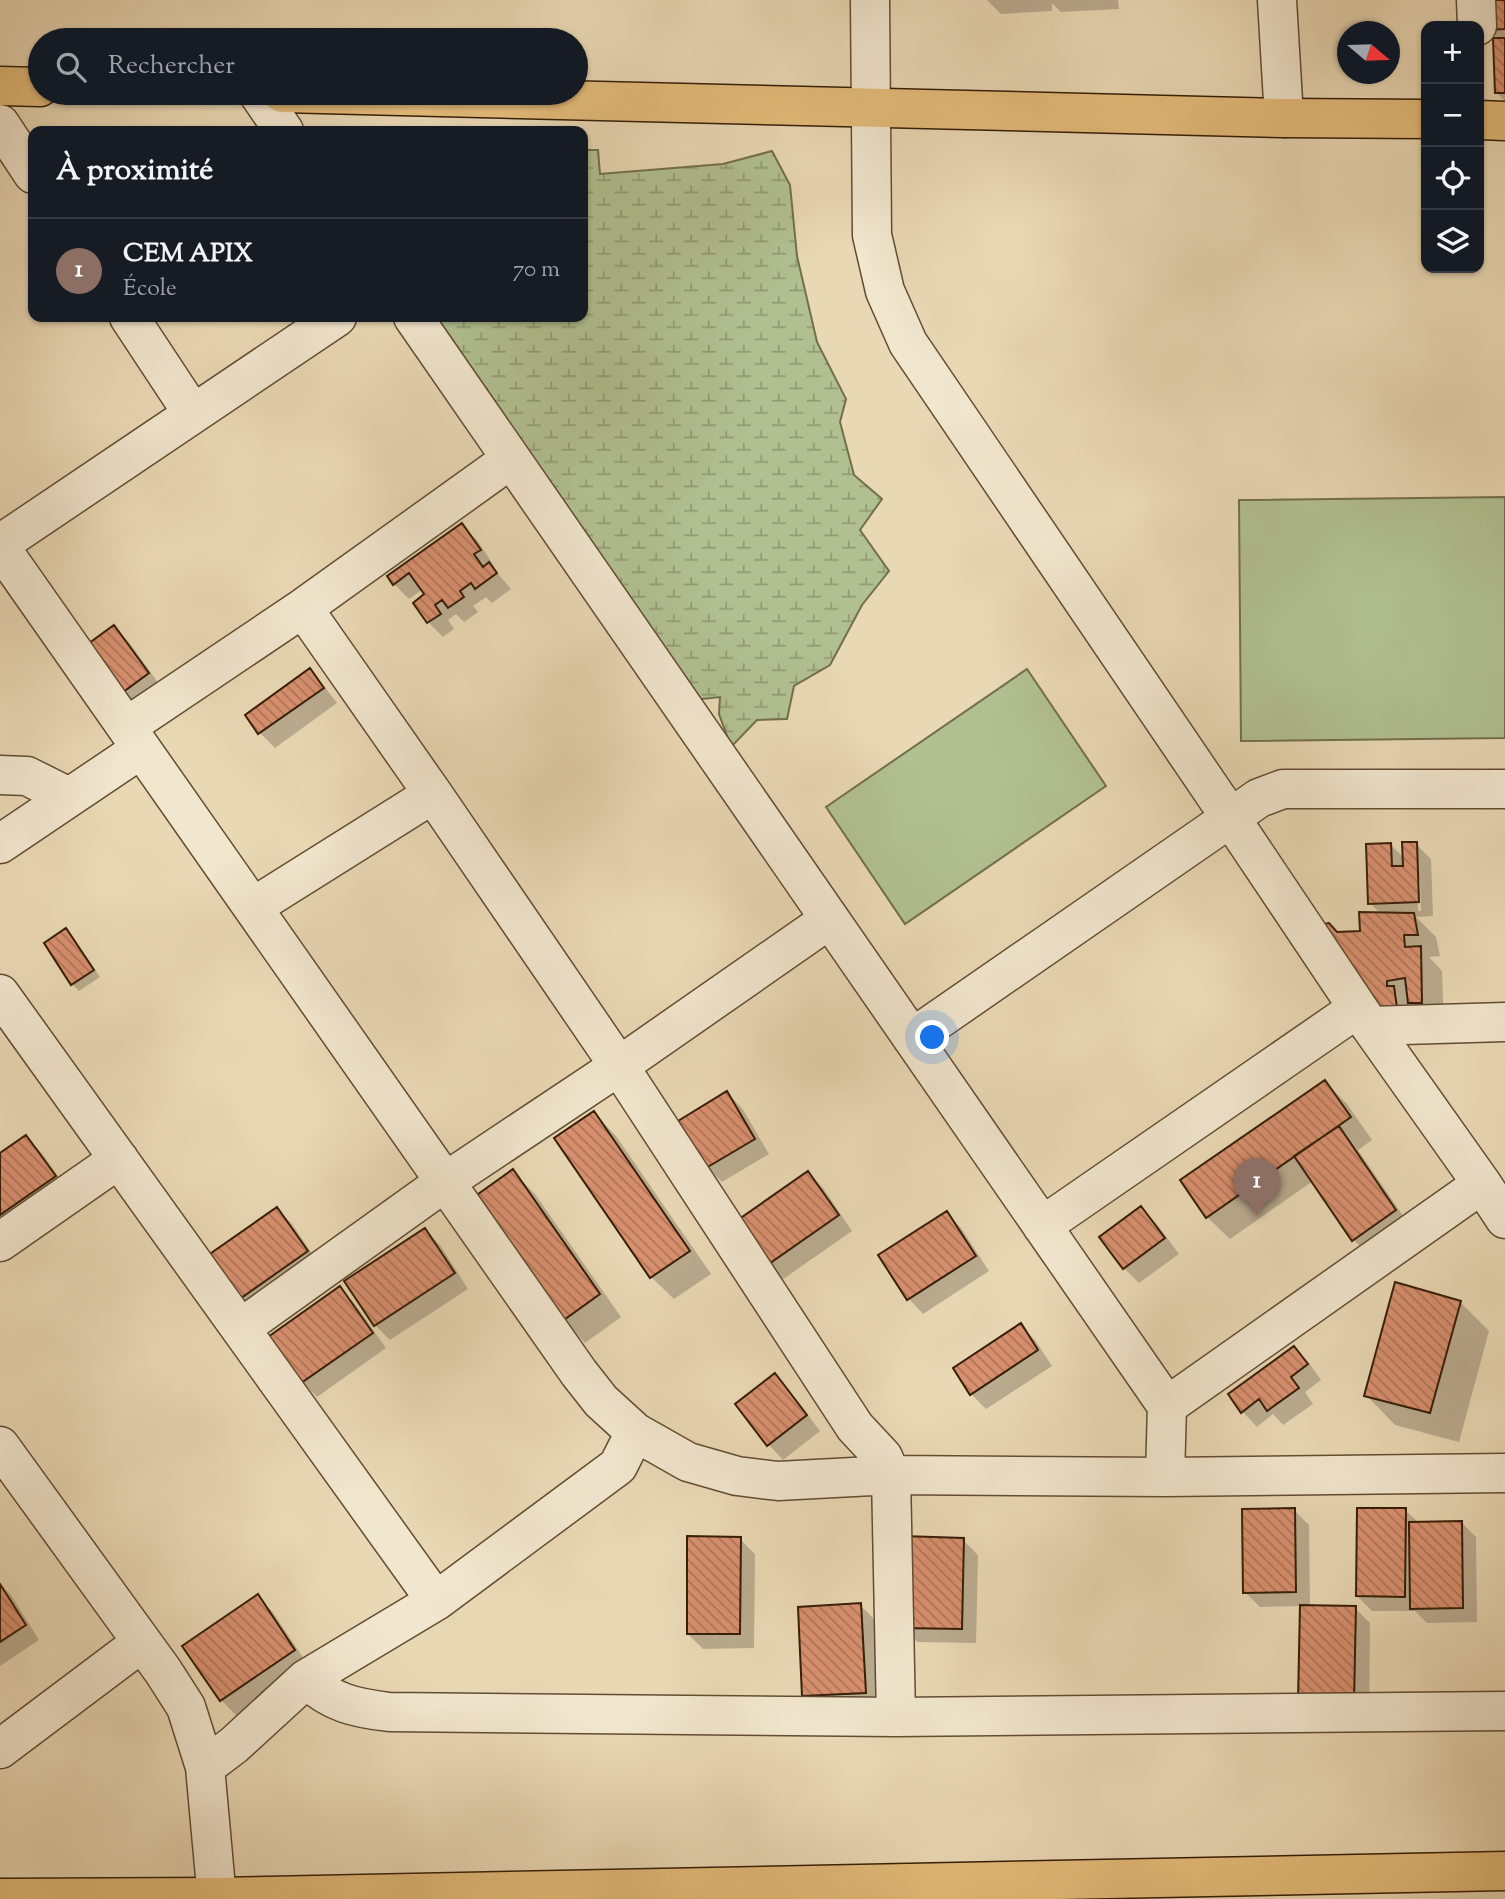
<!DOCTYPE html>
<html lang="fr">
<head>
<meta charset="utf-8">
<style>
  :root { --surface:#171b24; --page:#20242c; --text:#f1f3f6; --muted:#9ea1a6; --line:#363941; --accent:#c59692 }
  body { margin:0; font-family:"Sorts Mill Goudy",serif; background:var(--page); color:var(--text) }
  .controls { position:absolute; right:21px; top:21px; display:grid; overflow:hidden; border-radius:14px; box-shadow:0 2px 5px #0004 }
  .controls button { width:63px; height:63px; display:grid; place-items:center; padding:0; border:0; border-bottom:2px solid var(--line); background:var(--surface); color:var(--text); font:35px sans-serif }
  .compass { position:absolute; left:1337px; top:21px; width:63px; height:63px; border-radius:50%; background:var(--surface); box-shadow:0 2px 5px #0004; rotate:109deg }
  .you { position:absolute; left:933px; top:1038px; width:24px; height:24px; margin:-18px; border:5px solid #fff; border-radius:50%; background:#1a73e8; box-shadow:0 0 0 10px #1a73e833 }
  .badge { display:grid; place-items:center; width:46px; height:46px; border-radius:50%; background:var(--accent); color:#fff; font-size:23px; font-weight:700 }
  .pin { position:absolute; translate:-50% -58px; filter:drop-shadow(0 2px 4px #0008) }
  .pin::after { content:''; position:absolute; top:37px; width:24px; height:21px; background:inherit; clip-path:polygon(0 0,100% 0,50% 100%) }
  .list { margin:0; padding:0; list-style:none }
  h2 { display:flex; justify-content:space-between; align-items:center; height:91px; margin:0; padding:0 28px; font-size:30px }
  h2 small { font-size:23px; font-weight:400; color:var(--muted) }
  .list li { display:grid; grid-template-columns:46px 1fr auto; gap:21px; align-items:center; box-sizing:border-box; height:105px; padding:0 28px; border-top:2px solid var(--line) }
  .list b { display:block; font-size:26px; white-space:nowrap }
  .list p { margin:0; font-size:23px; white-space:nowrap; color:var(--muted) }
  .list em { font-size:23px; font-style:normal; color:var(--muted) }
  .icon { flex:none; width:38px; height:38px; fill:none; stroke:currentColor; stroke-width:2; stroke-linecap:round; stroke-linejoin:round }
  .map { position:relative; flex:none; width:1505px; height:1899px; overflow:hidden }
  .search { position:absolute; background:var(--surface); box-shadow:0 2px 5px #0004; left:28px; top:28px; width:560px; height:77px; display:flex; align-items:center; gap:18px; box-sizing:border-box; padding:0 24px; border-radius:38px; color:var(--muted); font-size:26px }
  .panel { position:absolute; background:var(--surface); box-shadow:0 2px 5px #0004; left:28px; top:126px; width:560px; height:196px; border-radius:14px }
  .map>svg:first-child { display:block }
  .wetland { fill:url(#wetland-marsh); stroke:#736e4c; stroke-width:2 }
  .pitch { fill:#b1c091; stroke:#736e4c; stroke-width:2 }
  .shadow { fill:#0003; fill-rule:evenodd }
  .building { fill:url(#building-back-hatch); stroke:#351d07; stroke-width:2 }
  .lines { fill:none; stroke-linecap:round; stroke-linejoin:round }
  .minor-casing { stroke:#624c32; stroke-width:41 }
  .major-casing { stroke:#351d07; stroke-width:41 }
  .minor { stroke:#f1e6ce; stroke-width:38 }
  .major { stroke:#e4bc7a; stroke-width:38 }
</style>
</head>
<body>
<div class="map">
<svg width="1505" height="1899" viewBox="0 0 1505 1899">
  <defs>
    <pattern id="wetland-marsh" width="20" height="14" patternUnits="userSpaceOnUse" patternTransform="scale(1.75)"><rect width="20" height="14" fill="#b1c091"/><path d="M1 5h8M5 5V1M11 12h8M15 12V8" fill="none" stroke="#919b74"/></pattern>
    <pattern id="building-back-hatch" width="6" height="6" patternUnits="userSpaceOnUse" patternTransform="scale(1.75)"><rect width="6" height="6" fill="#d9906f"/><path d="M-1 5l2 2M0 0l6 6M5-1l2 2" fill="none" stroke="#b17559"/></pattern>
  </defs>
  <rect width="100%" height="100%" fill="#e9d8b4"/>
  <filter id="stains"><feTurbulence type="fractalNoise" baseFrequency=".00286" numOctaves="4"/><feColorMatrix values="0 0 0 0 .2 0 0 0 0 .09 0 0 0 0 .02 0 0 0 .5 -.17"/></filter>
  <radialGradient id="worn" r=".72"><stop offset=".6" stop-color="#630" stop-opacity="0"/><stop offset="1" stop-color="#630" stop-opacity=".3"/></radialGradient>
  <path class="wetland" d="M583,150H598L600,174L723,164L772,151L790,185L797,256L817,342L846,399L840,422L854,475L882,499L860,530L889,571L862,605L830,665L794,686L787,719L757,720L731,747L719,714L720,697L693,700L423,317H583Z"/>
  <path class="pitch" d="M1505,497V738L1241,741L1239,500Z
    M1027,669L1106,786L905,924L826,807Z"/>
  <path class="shadow" d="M987,0H1118L1119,9L1061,12L1052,3V11L1001,14Z
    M1505,0V101L1496,92L1500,40L1489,29Z
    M462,526L477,540L494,566L492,567L511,589L492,603L486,597L473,606L478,612L464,622L456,614L448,620L454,629L443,637L428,622L427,595L423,589L409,599L394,584Z
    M114,628L129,642L162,688L131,711L116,696Z
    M310,671L324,686L337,703L275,748L260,733L247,715Z
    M1390,844L1404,858L1416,844L1431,859L1433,916L1416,917L1436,937L1440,956L1429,957L1442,971L1444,1025L1420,1037L1338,934L1362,933L1381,914L1370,903ZM1417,880H1420L1421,911H1418Z
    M66,930L73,937L100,977L79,991L72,984L46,944Z
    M1325,1082L1347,1104L1372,1140L1358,1150L1410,1226L1368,1255L1354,1240L1313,1181L1230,1239L1207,1217Z
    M727,1093L742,1108L769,1154L722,1182L707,1167Z
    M594,1113L616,1136L711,1274L674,1299L651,1277L557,1139Z
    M26,1137L41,1152L69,1192L0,1240V1155Z
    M513,1172L535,1194L621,1317L585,1343L563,1320Z
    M808,1173L823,1188L852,1231L779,1282L764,1267Z
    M1141,1208L1156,1223L1179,1254L1139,1283L1124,1268Z
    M277,1209L292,1224L321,1267L250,1316L236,1302Z
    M946,1213L961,1228L989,1271L923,1314L909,1299L881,1256Z
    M425,1230L440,1245L468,1289L390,1340L375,1325Z
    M339,1288L354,1303L386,1348L317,1397L302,1382Z
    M1460,1302L1489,1331L1459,1442L1395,1425L1366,1395Z
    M1020,1325L1035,1340L1052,1366L986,1409L971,1394L955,1369Z
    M1294,1348L1309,1363L1321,1380L1305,1392L1313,1404L1283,1425L1273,1414L1257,1427L1243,1412Z
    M774,1376L789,1390L820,1431L783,1460L769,1445L738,1405Z
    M1294,1510L1309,1525L1310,1607L1355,1608L1370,1623L1369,1717L1315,1716L1302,1606L1260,1607L1245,1592Z
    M1405,1510L1419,1523L1461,1522L1476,1537L1477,1622L1427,1623L1415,1611H1372L1357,1596Z
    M740,1539L755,1554L754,1648L703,1649L688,1634Z
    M963,1540L978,1555L976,1643L917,1642L902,1627Z
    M0,1584L11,1595L39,1640L0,1666Z
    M257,1597L272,1611L308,1665L236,1715L221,1700Z
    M860,1605L875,1620L880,1707L819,1710L804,1695Z"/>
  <path class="building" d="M1486,0H1505V29L1487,30Z
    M1493,38H1505V93H1495Z
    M462,523L481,550L474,554L483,567L489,562L497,573L475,589L471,583L460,591L464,597L448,608L442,600L435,605L441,614L427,623L413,603L424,594L409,573L393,585L387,576Z
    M114,625L149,673L115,698L81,649Z
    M310,668L324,688L258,734L245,715Z
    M1402,842H1417L1419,902L1368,904L1366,844L1391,843L1392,866H1403Z
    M1359,912L1414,913L1418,935H1404L1405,947L1421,946L1422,1003H1408L1405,978L1387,981V986H1394L1398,1015L1373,1013L1317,925L1329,923L1337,932L1360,931Z
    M66,928L94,970L71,985L44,943Z
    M1325,1080L1351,1117L1206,1218L1180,1180Z
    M727,1091L755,1139L706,1168L678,1121Z
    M594,1111L690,1251L650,1278L554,1138Z
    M1339,1126L1396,1210L1352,1241L1294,1156Z
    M26,1135L56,1176L0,1215V1153Z
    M513,1169L600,1294L561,1322L474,1197Z
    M808,1171L839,1215L763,1268L732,1224Z
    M1141,1206L1165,1238L1123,1269L1099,1237Z
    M277,1207L308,1251L234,1303L204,1258Z
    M947,1211L976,1256L907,1300L878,1255Z
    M425,1228L455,1273L374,1326L344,1281Z
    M1395,1282L1461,1301L1430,1413L1364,1396Z
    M340,1286L373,1333L301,1383L268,1337Z
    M1021,1323L1038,1350L970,1395L953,1368Z
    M1294,1346L1308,1364L1291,1377L1299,1388L1267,1411L1259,1399L1241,1413L1228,1394Z
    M775,1373L807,1415L767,1446L735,1404Z
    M1295,1508L1296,1592L1243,1593L1242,1509Z
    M1357,1508H1406L1405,1597L1356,1596Z
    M1462,1521L1463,1608L1410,1609L1409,1522Z
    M687,1536L741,1537L740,1634H687Z
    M902,1536L964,1538L962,1629L900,1628Z
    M0,1584L26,1625L0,1642Z
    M258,1594L295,1650L220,1701L182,1646Z
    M861,1603L866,1693L802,1696L798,1607Z
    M1300,1605L1356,1606L1354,1702H1298Z"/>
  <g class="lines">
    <g class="minor-casing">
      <path id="minor" d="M870,0L872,235L885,291L908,343L1230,817L1370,1026L1482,1184L1505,1219
        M1277,0L1284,118
        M1476,0L1477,26
        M258,93L284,131
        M0,124L33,174
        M129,317L193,414
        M413,317L1167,1406L1165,1477
        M0,544L337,317
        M0,547L579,1373L601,1401L635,1432L688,1462L737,1476L778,1481L891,1475L1165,1477L1505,1473
        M303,608L433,794L619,1066L855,1427L883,1457L891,1475L896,1717
        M126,727L303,608L511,459
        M0,775L27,776L69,797
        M0,844L141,749
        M253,907L433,794
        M0,994L436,1601
        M1370,1026L1505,1022
        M912,1038L1259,798L1283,789H1505
        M1042,1226L1358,1008
        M0,1242L119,1159
        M241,1328L445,1182L619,1066L830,919
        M1167,1406L1482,1184
        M0,1446L163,1671L186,1707L205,1767L217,1899
        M306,1679C332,1703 355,1708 389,1712L896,1717L1505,1711
        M0,1749L141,1643
        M205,1767L234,1745L306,1679L436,1601L618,1466L635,1432"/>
    </g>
    <g class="major-casing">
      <path id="major" d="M0,86L40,87
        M282,93L1284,118L1426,119
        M1479,120L1505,121
        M0,1898L217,1897L1505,1871"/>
    </g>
    <use href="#minor" class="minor"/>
    <use href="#major" class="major"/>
  </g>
  <rect width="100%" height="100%" filter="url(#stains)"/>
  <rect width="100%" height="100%" fill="url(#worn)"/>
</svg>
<div class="controls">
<button>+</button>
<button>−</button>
<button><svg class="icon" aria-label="locate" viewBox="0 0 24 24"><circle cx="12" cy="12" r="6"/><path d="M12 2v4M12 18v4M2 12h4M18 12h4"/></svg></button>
<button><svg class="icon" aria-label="layers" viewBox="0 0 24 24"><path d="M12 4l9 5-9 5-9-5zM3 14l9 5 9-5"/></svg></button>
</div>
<svg class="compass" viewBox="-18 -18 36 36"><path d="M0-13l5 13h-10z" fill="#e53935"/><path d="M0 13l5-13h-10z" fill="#9ea1a6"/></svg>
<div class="you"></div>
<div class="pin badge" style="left:1257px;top:1216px;background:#8d6e63">1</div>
<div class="search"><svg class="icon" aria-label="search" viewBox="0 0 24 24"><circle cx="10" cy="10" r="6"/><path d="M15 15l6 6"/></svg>Rechercher</div>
<section class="panel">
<h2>À proximité<small></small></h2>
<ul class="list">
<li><span class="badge" style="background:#8d6e63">1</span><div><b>CEM APIX</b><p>École</p></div><em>70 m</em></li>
</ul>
</section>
</div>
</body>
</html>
